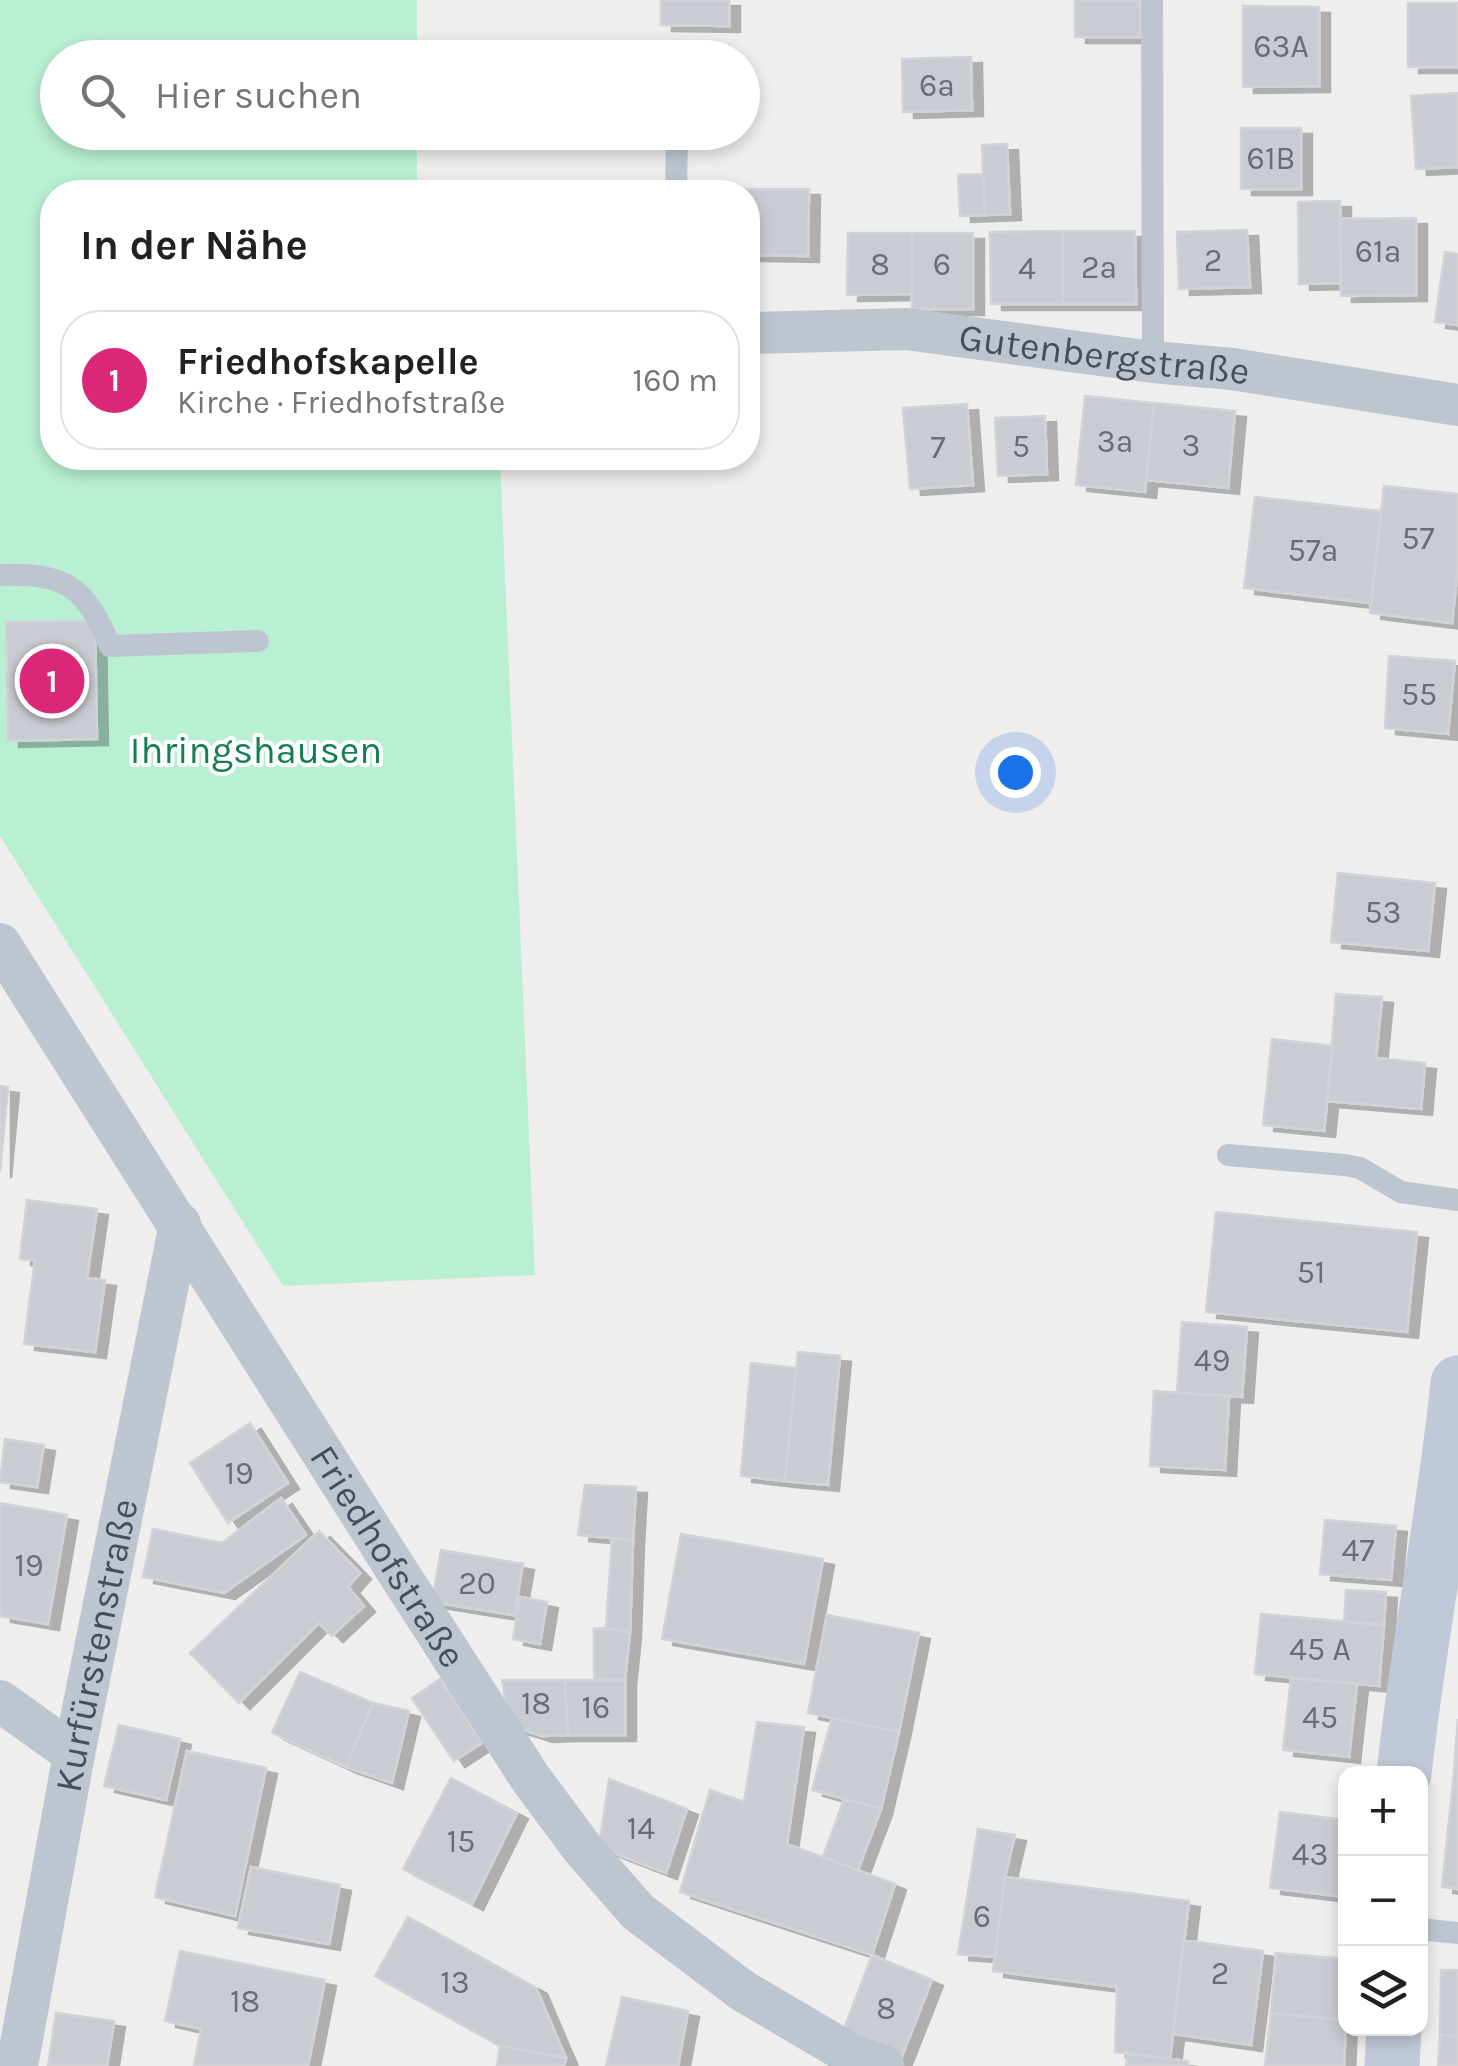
<!DOCTYPE html>
<html lang="de">
<head>
<meta charset="utf-8">
<style>
  :root { --surface:#fff; --page:#f6f6f6; --text:#202124; --muted:#757577; --line:#e0e0e0; --accent:#db2777 }
  body { margin:0; font-family:Karla,sans-serif; background:var(--page); color:var(--text) }
  .controls { position:absolute; right:30px; bottom:30px; display:grid; overflow:hidden; border-radius:20px; box-shadow:0 5px 15px #0003 }
  .controls button { width:90px; height:90px; display:grid; place-items:center; padding:0; border:0; border-bottom:2px solid var(--line); background:var(--surface); color:var(--text); font:50px sans-serif }
  .you { position:absolute; left:1015px; top:772px; width:35px; height:35px; margin:-25px; border:8px solid #fff; border-radius:50%; background:#1a73e8; box-shadow:0 0 0 15px #1a73e833 }
  .badge { display:grid; place-items:center; width:65px; height:65px; border-radius:50%; background:var(--accent); color:#fff; font-size:32px; font-weight:700 }
  .pin { position:absolute; translate:-50% -50%; border:5px solid #fff; box-shadow:0 2px 10px #0006 }
  .list { margin:0; padding:0; list-style:none }
  h2 { display:flex; justify-content:space-between; align-items:center; height:130px; margin:0; padding:0 40px; font-size:42px }
  h2 small { font-size:32px; font-weight:400; color:var(--muted) }
  .list li { display:grid; grid-template-columns:65px 1fr auto; gap:30px; align-items:center; box-sizing:border-box; height:140px; margin:0 20px 20px; padding:0 20px; border:2px solid var(--line); border-radius:40px }
  .list b { display:block; font-size:38px; white-space:nowrap }
  .list p { margin:0; font-size:32px; white-space:nowrap; color:var(--muted) }
  .list em { font-size:32px; font-style:normal; color:var(--muted) }
  .icon { flex:none; width:55px; height:55px; fill:none; stroke:currentColor; stroke-width:2; stroke-linecap:round; stroke-linejoin:round }
  .map { position:relative; flex:none; width:1458px; height:2066px; overflow:hidden }
  .search { position:absolute; background:var(--surface); box-shadow:0 5px 15px #0003; left:40px; top:40px; width:720px; height:110px; display:flex; align-items:center; gap:25px; box-sizing:border-box; padding:0 35px; border-radius:55px; color:var(--muted); font-size:38px }
  .panel { position:absolute; background:var(--surface); box-shadow:0 5px 15px #0003; left:40px; top:180px; width:720px; height:290px; border-radius:40px }
  .map>svg:first-child { display:block }
  .green { fill:#b9f0d3 }
  .building { fill:#caccd3; stroke:#d1d3d9; stroke-width:2.5; filter:url(#shadow) }
  .lines { fill:none; stroke-linecap:round; stroke-linejoin:round }
  .lane { stroke:#bdc6d0; stroke-width:22 }
  .street { stroke:#bdc6d0; stroke-width:42 }
  .secondary { stroke:#bfc9d7; stroke-width:55 }
  .labels { text-anchor:middle; dominant-baseline:central; stroke-width:8; stroke-linejoin:round; paint-order:stroke }
  .number-label { font-size:32px; fill:#666e79 }
  .street-label { font-size:38px; fill:#454f5b; stroke:#fff }
  .park-label { font-size:38px; fill:#137f53; stroke:#fff }
</style>
</head>
<body>
<div class="map">
<svg width="1458" height="2066" viewBox="0 0 1458 2066">
  <defs>
    <filter id="shadow"><feDropShadow dx="11" dy="6" stdDeviation="0" flood-color="#0004"/></filter>
  </defs>
  <rect width="100%" height="100%" fill="#f0eded"/>
  <path class="green" d="M0,0H417V57L58,58V132L417,133V192H52V458H500L535,1275L283,1286L0,836Z"/>
  <path class="building" d="M661,0H729V26L661,25Z
    M1075,0H1140V37H1075Z
    M1408,3H1458V67H1408Z
    M1243,6L1319,7V86L1243,87Z
    M971,57L972,110L903,112L902,59Z
    M1458,93V167L1416,169L1411,96Z
    M1241,128H1301V189H1241Z
    M1007,144L1010,214L985,215L982,145Z
    M983,174L985,215L960,216L958,175Z
    M647,182V192H588V183Z
    M689,188L745,189V192H689Z
    M745,189H809L808,256L748,255Z
    M1340,201L1341,283L1299,284L1298,202Z
    M1416,218V295L1341,296L1340,219Z
    M1247,230L1250,287L1179,289L1177,232Z
    M1063,231H1135L1136,304H1063Z
    M1063,231V304H991L990,232Z
    M848,233H912V294L847,295Z
    M912,233H973V309H912Z
    M1445,252L1458,254V325L1435,322Z
    M1085,396L1154,403L1145,492L1076,485Z
    M1154,403L1235,411L1228,488L1146,480Z
    M967,404L973,485L910,489L903,408Z
    M1045,416L1047,474L998,476L995,418Z
    M1384,486L1458,494V565L1452,623L1370,613Z
    M1255,497L1381,511L1371,603L1244,588Z
    M95,621L97,739L8,741L6,622Z
    M1389,656L1455,661L1448,734L1385,728Z
    M1338,873L1435,883L1428,951L1331,942Z
    M1336,994L1382,997L1376,1058L1425,1063L1421,1109L1327,1101Z
    M1272,1039L1333,1046L1324,1131L1263,1125Z
    M0,1086L8,1087L0,1172Z
    M27,1200L97,1209L87,1278L105,1280L95,1352L24,1344L35,1260L20,1259Z
    M1216,1212L1417,1232L1407,1332L1206,1312Z
    M1182,1322L1247,1327L1242,1397L1177,1393Z
    M798,1352L840,1356L828,1485L785,1481Z
    M751,1363L796,1368L785,1481L741,1476Z
    M1154,1391L1229,1396L1225,1470L1150,1466Z
    M250,1423L288,1483L228,1523L190,1463Z
    M5,1439L44,1445L37,1487L0,1482Z
    M585,1485L636,1487L633,1540L578,1535Z
    M281,1498L306,1535L224,1593L143,1577L153,1529L222,1543Z
    M0,1503L67,1515L48,1624L0,1616Z
    M1325,1520L1396,1526L1391,1580L1320,1574Z
    M319,1531L360,1573L348,1587L364,1606L332,1636L319,1623L239,1703L190,1653Z
    M681,1534L823,1559L804,1664L662,1639Z
    M612,1539L633,1540L630,1632L606,1628Z
    M441,1550L523,1564L514,1615L432,1602Z
    M1346,1590L1386,1592L1384,1625L1344,1622Z
    M520,1597L547,1602L540,1644L513,1639Z
    M1261,1614L1384,1625L1379,1686L1255,1674Z
    M827,1615L919,1633L899,1732L808,1713Z
    M606,1628L630,1632L625,1680L594,1679V1629Z
    M300,1672L373,1703L346,1767L272,1733Z
    M1291,1678L1357,1684L1349,1757L1283,1750Z
    M440,1679L482,1743L454,1761L412,1698Z
    M502,1680H565L568,1735L542,1736L510,1726Z
    M565,1680H625V1735H568Z
    M373,1703L409,1711L392,1783L346,1767Z
    M832,1718L899,1732L881,1809L812,1790Z
    M1458,1719V1784L1453,1783Z
    M757,1722L804,1727L787,1844L895,1884L872,1955L680,1892L710,1790L744,1802Z
    M119,1725L180,1739L166,1800L104,1786Z
    M187,1751L266,1768L235,1916L155,1897Z
    M451,1778L517,1813L472,1904L403,1869Z
    M609,1779L687,1809L666,1873L599,1847Z
    M1453,1783L1458,1784V1889L1442,1887Z
    M844,1799L881,1809L858,1870L823,1857Z
    M1280,1812L1346,1820V1897L1270,1888Z
    M978,1829L1015,1835L1005,1877L995,1957L958,1954Z
    M251,1867L340,1885L329,1944L238,1928Z
    M1005,1877L1189,1901L1170,2059L1115,2052L1117,1987L993,1971Z
    M408,1917L536,1988L566,2058L500,2046L375,1976Z
    M1183,1940L1263,1951L1251,2045L1173,2034Z
    M180,1951L325,1980L308,2066H194L201,2029L165,2021Z
    M1276,1953L1346,1959V2020L1271,2013Z
    M872,1955L932,1980L900,2061L841,2037Z
    M1441,1970H1458V2036L1440,2035Z
    M622,1997L688,2011L678,2066H606Z
    M56,2013L114,2021L107,2066H48Z
    M1271,2013L1346,2020L1344,2066H1265Z
    M1440,2035L1458,2036V2066H1438Z
    M500,2046L566,2058L564,2066H497Z
    M1128,2054L1188,2061V2066H1126Z"/>
  <g class="lines">
    <path class="lane" d="M1152,1L1153,362
      M676,192L677,132
      M0,575C64,573 85,585 110,646L258,641
      M1228,1155L1345,1165L1360,1168L1401,1192L1458,1200
      M1420,1929L1458,1933"/>
    <g class="street">
      <path id="s1" d="M748,333L906,329L1153,362L1232,369L1458,405"/>
      <path id="s2" d="M0,944L399,1574L531,1779L583,1849L638,1912L743,1991L850,2054L883,2066"/>
      <path d="M0,1701L74,1754"/>
      <path id="s3" d="M17,2066L74,1754L180,1224"/>
    </g>
    <path class="secondary" d="M1404,1774C1418,1642 1445,1514 1458,1383
      M1392,2066L1394,2028"/>
  </g>
  <g class="labels">
    <g class="number-label">
      <text x="1281" y="46">63A</text>
      <text x="937" y="85">6a</text>
      <text x="1271" y="158">61B</text>
      <text x="1378" y="251">61a</text>
      <text x="1213" y="260">2</text>
      <text x="880" y="264">8</text>
      <text x="942" y="264">6</text>
      <text x="1099" y="267">2a</text>
      <text x="1027" y="268">4</text>
      <text x="1115" y="441">3a</text>
      <text x="1191" y="445">3</text>
      <text x="1021" y="446">5</text>
      <text x="938" y="447">7</text>
      <text x="1418" y="538">57</text>
      <text x="1313" y="550">57a</text>
      <text x="1419" y="694">55</text>
      <text x="1383" y="912">53</text>
      <text x="1311" y="1272">51</text>
      <text x="1212" y="1360">49</text>
      <text x="239" y="1473">19</text>
      <text x="1358" y="1550">47</text>
      <text x="29" y="1565">19</text>
      <text x="477" y="1583">20</text>
      <text x="1320" y="1649">45 A</text>
      <text x="536" y="1703">18</text>
      <text x="596" y="1707">16</text>
      <text x="1320" y="1717">45</text>
      <text x="641" y="1828">14</text>
      <text x="461" y="1841">15</text>
      <text x="1310" y="1854">43</text>
      <text x="982" y="1916">6</text>
      <text x="1220" y="1973">2</text>
      <text x="455" y="1982">13</text>
      <text x="245" y="2001">18</text>
      <text x="886" y="2008">8</text>
    </g>
    <g class="street-label">
      <text stroke="none"><textPath href="#s1" startOffset="358">Gutenbergstraße</textPath></text>
      <text stroke="none"><textPath href="#s2" startOffset="725">Friedhofstraße</textPath></text>
      <text stroke="none"><textPath href="#s3" startOffset="428">Kurfürstenstraße</textPath></text>
    </g>
    <g class="park-label">
      <text x="256" y="750">Ihringshausen</text>
    </g>
  </g>
</svg>
<div class="controls">
<button>+</button>
<button>−</button>
<button><svg class="icon" aria-label="layers" viewBox="0 0 24 24"><path d="M12 4l9 5-9 5-9-5zM3 14l9 5 9-5"/></svg></button>
</div>
<div class="you"></div>
<div class="pin badge" style="left:52px;top:681px">1</div>
<div class="search"><svg class="icon" aria-label="search" viewBox="0 0 24 24"><circle cx="10" cy="10" r="6"/><path d="M15 15l6 6"/></svg>Hier suchen</div>
<section class="panel">
<h2>In der Nähe<small></small></h2>
<ul class="list">
<li><span class="badge">1</span><div><b>Friedhofskapelle</b><p>Kirche · Friedhofstraße</p></div><em>160 m</em></li>
</ul>
</section>
</div>
</body>
</html>
